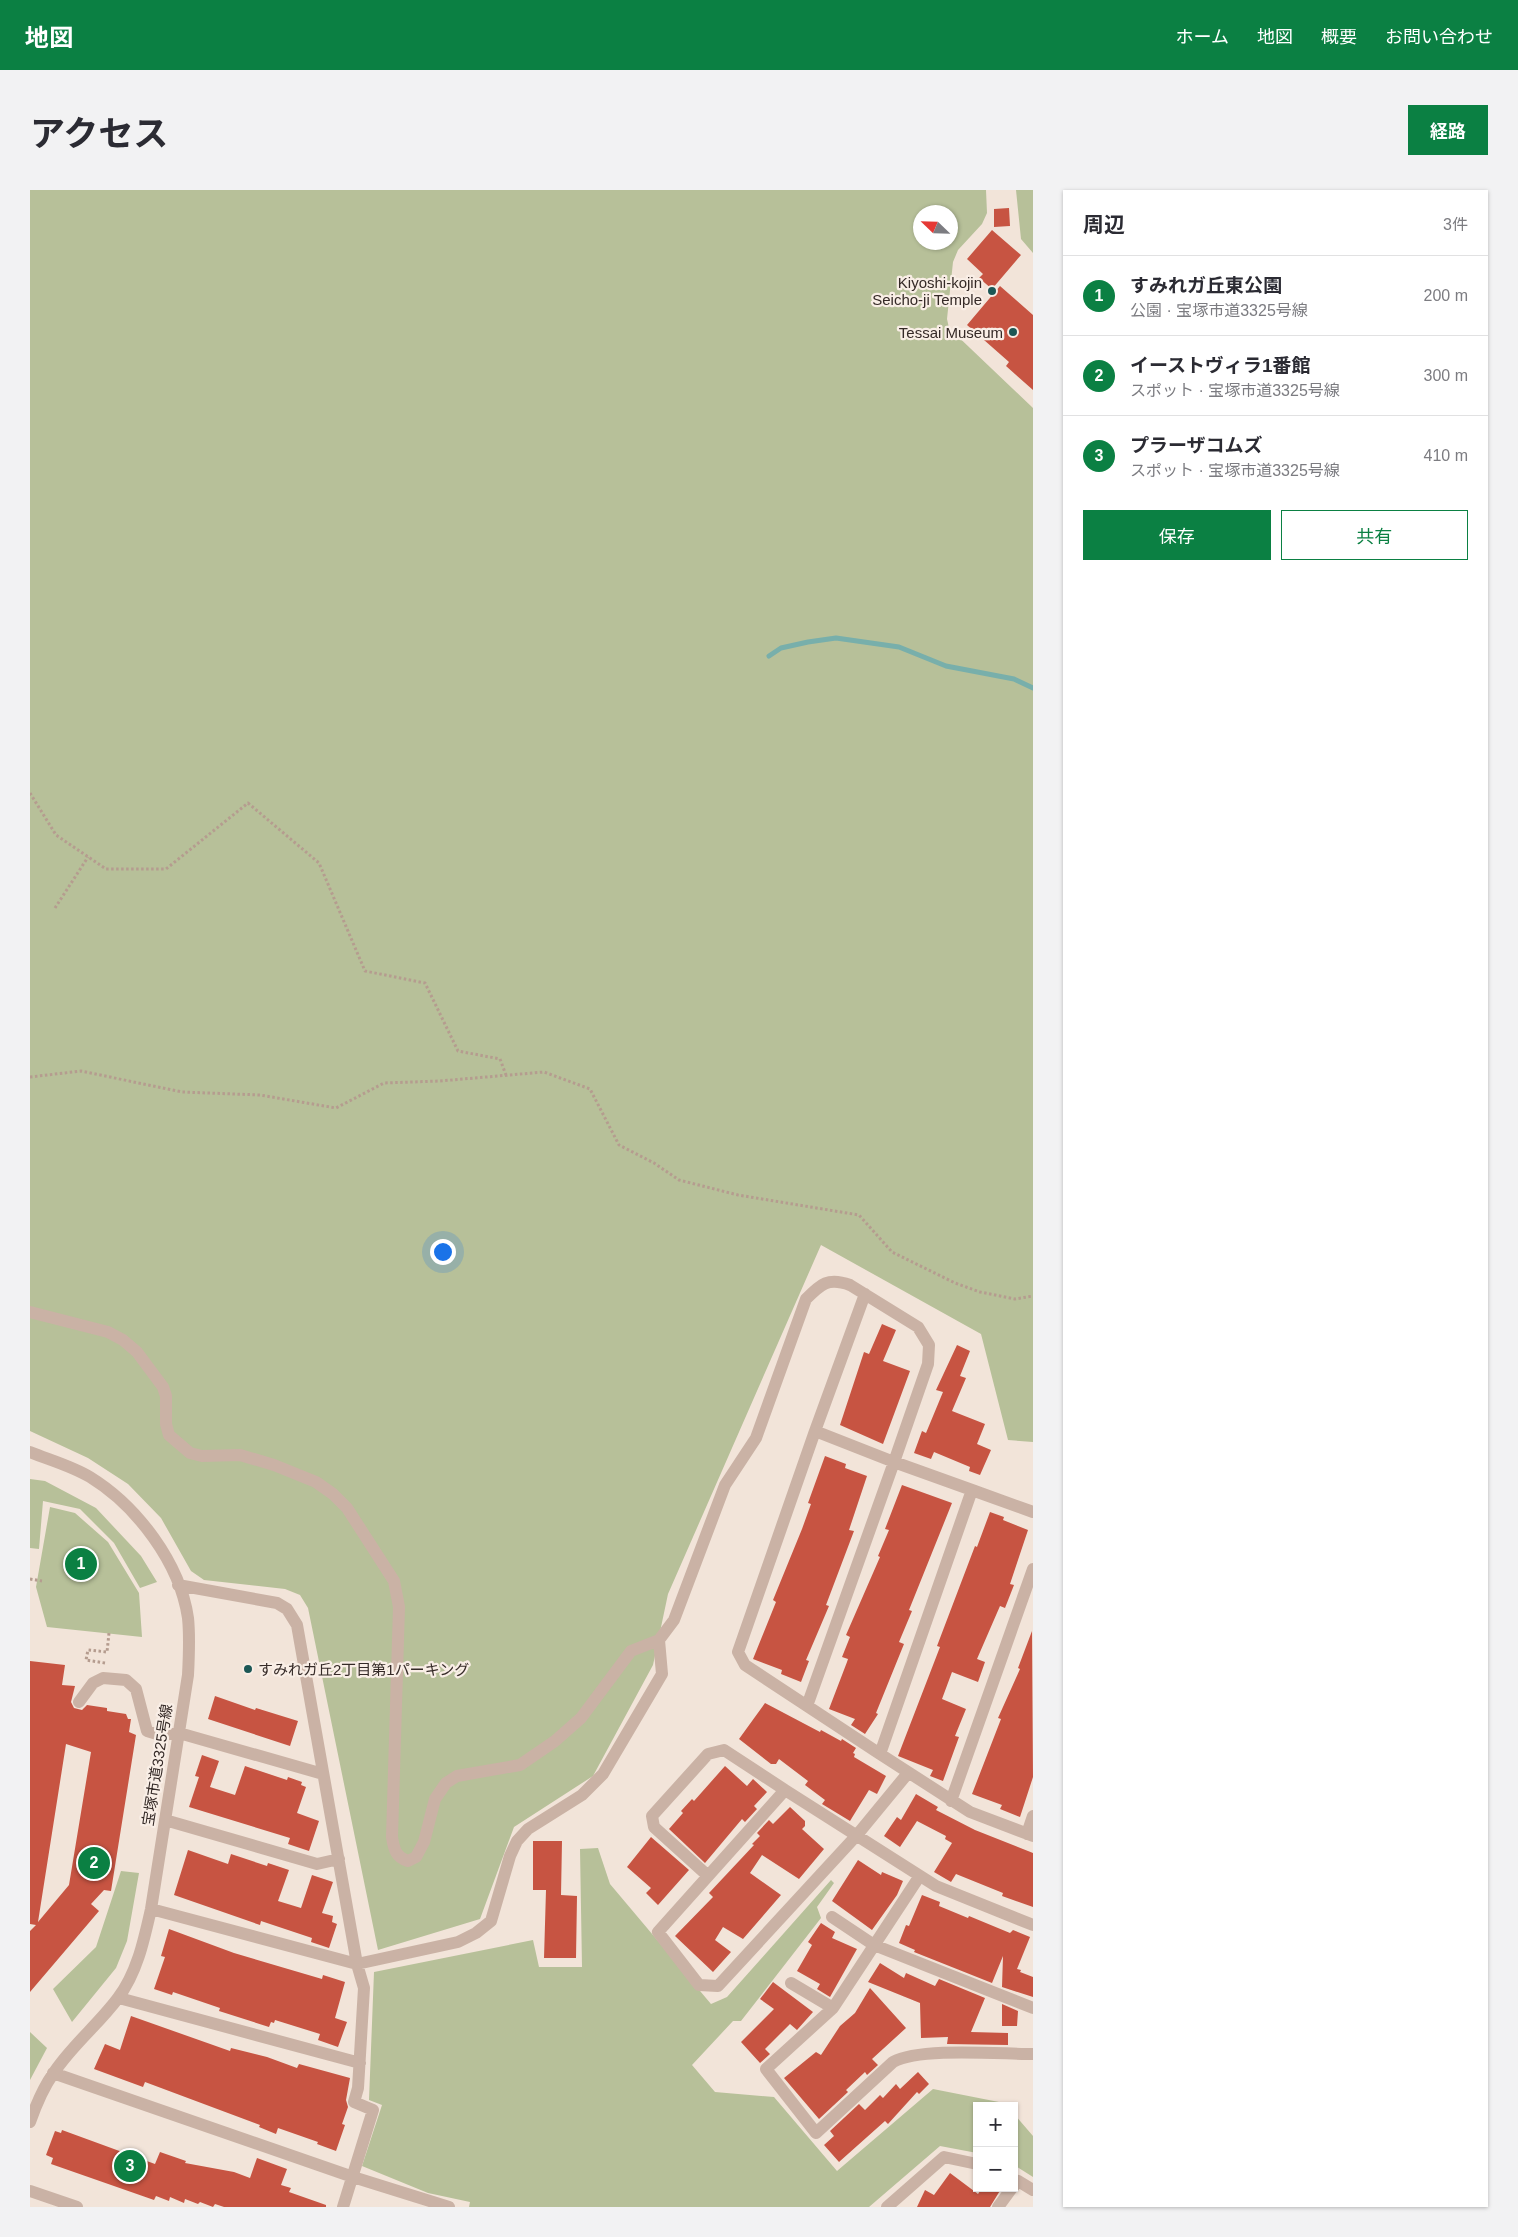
<!DOCTYPE html>
<html lang="ja">
<head>
<meta charset="utf-8">
<style>
  :root { --surface:#fff; --page:#f2f2f3; --text:#2b2b33; --muted:#7c7c81; --line:#e1e1e2; --accent:#0b8043 }
  body { margin:0; font-family:Arial,"Noto Sans JP",sans-serif; background:var(--page); color:var(--text) }
  .controls { position:absolute; right:15px; bottom:15px; display:grid; overflow:hidden; border-radius:0px; box-shadow:0 1px 4px #0004 }
  .controls button { width:45px; height:45px; display:grid; place-items:center; padding:0; border:0; border-bottom:1px solid var(--line); background:var(--surface); color:var(--text); font:25px sans-serif }
  .compass { position:absolute; left:883px; top:15px; width:45px; height:45px; border-radius:50%; background:var(--surface); box-shadow:0 1px 4px #0004; rotate:293deg }
  .you { position:absolute; left:412px; top:1061px; width:18px; height:18px; margin:-12px; border:4px solid #fff; border-radius:50%; background:#1a73e8; box-shadow:0 0 0 8px #1a73e833 }
  .badge { display:grid; place-items:center; width:32px; height:32px; border-radius:50%; background:var(--accent); color:#fff; font-size:16px; font-weight:700 }
  .pin { position:absolute; translate:-50% -50%; border:2px solid #fff; box-shadow:0 1px 5px #0006 }
  .list { margin:0; padding:0; list-style:none }
  h2 { display:flex; justify-content:space-between; align-items:center; height:65px; margin:0; padding:0 20px; font-size:21px }
  h2 small { font-size:16px; font-weight:400; color:var(--muted) }
  .list li { display:grid; grid-template-columns:32px 1fr auto; gap:15px; align-items:center; box-sizing:border-box; height:80px; padding:0 20px; border-top:1px solid var(--line) }
  .list b { display:block; font-size:19px; white-space:nowrap }
  .list p { margin:0; font-size:16px; white-space:nowrap; color:var(--muted) }
  .list em { font-size:16px; font-style:normal; color:var(--muted) }
  .actions { display:flex; gap:10px; padding:15px 20px }
  .actions a { flex:1; padding:11px 0; border:1px solid var(--accent); border-radius:0px; text-align:center; font-size:18px; color:var(--accent) }
  .actions .main { background:var(--accent); color:#fff }
  .map { position:relative; flex:none; width:1003px; height:2017px; overflow:hidden; border-radius:0px }
  header { display:flex; align-items:center; gap:30px; box-sizing:border-box; height:70px; padding:0 25px; background:var(--accent); color:#fff }
  header strong { font-size:24px }
  nav { display:flex; gap:28px; margin-inline-start:auto; font-size:18px }
  .intro { display:flex; align-items:center; justify-content:space-between; box-sizing:border-box; height:120px; padding:0 30px }
  h1 { margin:0; font-size:35px }
  .button { padding:12px 22px; border-radius:0px; background:var(--accent); color:#fff; font-size:18px; font-weight:700 }
  main { display:flex; gap:30px; padding:0 30px }
  aside { flex:1; background:var(--surface); border-radius:0px; box-shadow:0 1px 4px #0004 }
  .map>svg:first-child { display:block }
  .green { fill:#b7c099; fill-rule:evenodd }
  .lines { fill:none; stroke-linecap:round; stroke-linejoin:round }
  .stream { stroke:#78afab; stroke-width:5 }
  .building { fill:#c75442; fill-rule:evenodd }
  .path { stroke:#b59c8f; stroke-width:3; stroke-dasharray:2.5 2.5; stroke-linecap:butt }
  .minor { stroke:#cab2a5; stroke-width:12 }
  .poi-dot { fill:#1c5755; stroke:#f9eee6; stroke-width:2 }
  .labels { text-anchor:middle; dominant-baseline:central; stroke-width:4.5; stroke-linejoin:round; paint-order:stroke }
  .poi-label { font-size:15px; fill:#352a27; stroke:#f9eee6; text-anchor:end }
  .street-label { font-size:15px; fill:#352a27; stroke:#f9eee6 }
</style>
</head>
<body>
<header>
<strong>地図</strong>
<nav><a>ホーム</a><a>地図</a><a>概要</a><a>お問い合わせ</a></nav>
</header>
<div class="intro"><h1>アクセス</h1><a class="button">経路</a></div>
<main>
<div class="map">
<svg width="1003" height="2017" viewBox="0 0 1003 2017">
  <rect width="100%" height="100%" fill="#f2e4d9"/>
  <path class="green" d="M0,0H956L957,23L952,34L928,60L923,72L917,129L919,138L1003,218V1252L978,1250L951,1144L791,1055L638,1404L623,1475L563,1586L484,1637L450,1729L348,1760L278,1418L270,1405L255,1399L174,1390L161,1381L131,1328L98,1294L58,1268L0,1241ZM891,22H921V52H891Z
    M986,0H1003V63L991,49Z
    M0,1289L15,1291L66,1318L111,1366L127,1392L110,1398L84,1353L50,1319L13,1311L9,1359L0,1358Z
    M20,1317L45,1323L78,1352L109,1403L112,1447L17,1437L6,1397Z
    M568,1658L580,1694L681,1814L697,1807L801,1690L804,1693L787,1717L791,1728L711,1831H703L662,1875L685,1902L744,1907L807,1981L903,1899L974,1913L977,1916H947V1963L910,1956L839,2017H439L440,2012L398,2003L332,1976L352,1915L339,1910L344,1782L503,1750L509,1777H552L550,1659Z
    M91,1681L109,1683L97,1751L86,1778L42,1832L23,1799L66,1757Z
    M0,1842L17,1858L0,1890Z
    M984,1924L1003,1946V1987L984,1975Z"/>
  <g class="lines">
    <path class="stream" d="M739,466L751,458L778,452L806,448L869,457L916,476L984,489L1003,498"/>
  </g>
  <path class="building" d="M979,18L980,36L964,37V19Z
    M962,40L991,65L962,99L949,88L953,84L937,69Z
    M970,96L1003,125V200L976,176L979,172L937,135Z
    M852,1134L866,1140L853,1171L880,1181L853,1254L810,1235L834,1162L839,1164Z
    M927,1155L940,1161L930,1186L936,1188L922,1221L955,1234L947,1254L961,1260L950,1285L939,1281L940,1277L904,1262L901,1269L884,1263L892,1241L896,1243L913,1202L906,1200Z
    M795,1266L816,1274L815,1278L837,1286L819,1340L824,1341L796,1415L799,1416L776,1470L779,1471L771,1492L751,1484L752,1480L723,1469L746,1412L743,1410L772,1339L781,1314L778,1313Z
    M872,1295L922,1313L879,1420L882,1421L869,1452L874,1454L846,1523L848,1524L835,1544L821,1535L825,1529L799,1519L817,1472L818,1469L812,1467L820,1447L816,1445L850,1367L848,1366L859,1340L855,1339Z
    M960,1322L974,1327L973,1330L998,1340L980,1394L984,1395L975,1418L970,1416L947,1469L955,1472L948,1492L922,1482L912,1509L936,1519L925,1546L929,1547L913,1591L900,1586L903,1580L868,1566L910,1457L907,1456L945,1356L947,1357Z
    M1002,1441L1003,1587L990,1627L970,1619L972,1615L942,1604L971,1529L968,1528L990,1479L988,1478Z
    M0,1471L35,1475L32,1495L45,1496L41,1512L44,1518L52,1520L57,1515L77,1518V1521L96,1524L98,1529H101L99,1542L106,1545L81,1701L74,1700L61,1714L69,1721L0,1802V1741L6,1735L0,1734ZM36,1554L61,1562L39,1695L8,1732Z
    M185,1506L225,1520L226,1518L268,1531L260,1556L178,1529Z
    M735,1513L790,1542L791,1540L811,1551L812,1549L826,1558L823,1563L825,1564L824,1567L856,1586L847,1604L839,1600L820,1631L792,1614L795,1610L775,1595L778,1591L749,1569L746,1574H741L709,1549Z
    M172,1565L189,1571L180,1597L205,1605L215,1576L257,1590L258,1587L272,1592L271,1595L276,1597L267,1623L289,1631L279,1661L258,1654L260,1648L159,1617L169,1587L165,1586Z
    M695,1576L717,1596L723,1589L737,1602L724,1616L727,1619L715,1632L712,1629L675,1673L639,1639L653,1623L651,1621L662,1609L664,1611Z
    M886,1604L908,1617L906,1620L945,1640L1003,1663V1717L972,1706L973,1703L926,1684L921,1692L904,1682L922,1653L915,1649L916,1646L887,1631L870,1657L854,1646L867,1627L871,1630Z
    M760,1617L775,1631V1636L772,1639L794,1659L769,1689L732,1665L720,1683L751,1705L713,1749L693,1737L685,1750L701,1762L683,1782L645,1746L683,1707L679,1703L724,1655L722,1654L730,1646L727,1643L739,1630L743,1634Z
    M621,1647L659,1680L628,1715L616,1703L621,1698L597,1677Z
    M503,1651H532L531,1705L547,1706L546,1768H514L516,1700H503Z
    M158,1660L198,1674L201,1664L237,1676L238,1673L259,1680L248,1711L271,1718L282,1685L303,1692L292,1723L303,1726L302,1732L307,1734L299,1758L281,1752L282,1748L231,1731L230,1735L144,1705Z
    M828,1670L851,1685L852,1682L873,1691L867,1705L842,1740L802,1711Z
    M892,1705L910,1712L909,1716L938,1728L939,1726L980,1743L983,1740L1000,1747L987,1779L991,1780L990,1782L1003,1787V1807L972,1797L973,1766L962,1793L884,1762L885,1760L869,1753L876,1735L879,1736Z
    M791,1733L805,1742L802,1748L827,1759L800,1807L787,1799L790,1794L767,1781L782,1755L778,1752Z
    M139,1739L204,1763L292,1789L293,1785L315,1792L305,1828L317,1832L308,1857L288,1850L290,1844L245,1830L244,1833L241,1832L239,1837L189,1821L190,1818L143,1802L142,1805L124,1799L135,1767L131,1766Z
    M850,1773L874,1788L876,1783L905,1796L909,1789L955,1808L941,1842L978,1843V1855L917,1854L918,1847L891,1848L890,1813L838,1792Z
    M743,1792L783,1822L767,1840L760,1834L735,1859L740,1864L730,1873L711,1852L744,1819L730,1809Z
    M840,1798L876,1838L842,1869L848,1875L837,1885L835,1882L816,1900L818,1902L789,1929L754,1888L786,1862L791,1865L810,1836L825,1823Z
    M972,1814L988,1821L987,1836H972Z
    M101,1826L200,1861L201,1858L237,1867L267,1878L269,1874L320,1888L316,1910L318,1917L312,1934L315,1935L306,1961L287,1954L288,1952L248,1938L246,1944L229,1937L230,1935L115,1892L113,1897L64,1879L75,1854L90,1860Z
    M888,1882L899,1894L889,1904L887,1902L858,1934L855,1931L809,1972L794,1955L804,1946L800,1941L829,1914L835,1920L850,1905L853,1908L866,1894L870,1899Z
    M32,1940L125,1974L130,1962L156,1971L155,1973L204,1982L220,1988L227,1968L257,1979L251,1995L261,1998L259,2002L296,2015V2017H194L185,2014L183,2017L170,2012L168,2014L155,2009L154,2013L140,2007L139,2011L126,2006L124,2010L21,1974L23,1968L16,1965L25,1941L31,1943Z
    M920,1983L948,2004L952,1998L971,1999L960,2017H887L895,2000L904,2005Z"/>
  <g class="lines">
    <path class="path" d="M0,603L26,645L76,679H136L218,613L289,673L335,781L395,793L428,861L470,869L476,885
      M25,718L58,667
      M0,887L51,881L152,902L230,905L306,918L354,893L410,891L514,882L560,899L589,955L624,973L649,990L708,1005L829,1025L862,1062L925,1093L950,1102L985,1109L1003,1106
      M0,1389L12,1391
      M75,1473L56,1470L58,1460L77,1462L79,1443"/>
    <path class="minor" d="M0,1122L78,1142L93,1150L107,1162L133,1197L136,1206V1234L139,1245L160,1263L172,1266L210,1265L244,1275L286,1292L303,1304L317,1318L364,1391L369,1417L362,1647C364,1660 366,1667 378,1671L386,1667L394,1652L405,1609L416,1593L427,1586L490,1575L525,1551L551,1528L601,1461L629,1450L644,1430L695,1295L726,1248L776,1109C791,1094 798,1087 820,1095L888,1137L899,1155L898,1174L864,1272L942,1300
      M785,1241L708,1462L715,1475L850,1564
      M0,1262C20,1270 42,1276 60,1287C107,1316 150,1373 158,1428C160,1447 159,1466 158,1485L121,1719C114,1750 107,1783 88,1808C68,1835 41,1856 23,1884C13,1898 6,1915 0,1932
      M1003,1322L942,1300L850,1564L940,1622L1003,1646
      M148,1395L247,1413L257,1419L267,1435L327,1774L334,1798L328,1898L324,1912L343,1920L313,2017
      M49,1512L63,1493L73,1488L96,1490L106,1499L117,1541L130,1545L149,1543L293,1584
      M777,1516L864,1272L785,1241L835,1104
      M878,1583L827,1645L688,1796L669,1795L628,1742L755,1600L906,1696L1003,1735
      M921,1611L1003,1379
      M135,1630L287,1674L309,1669
      M997,1644L1003,1626
      M677,1685L624,1637L622,1626L678,1564L694,1560L755,1600
      M889,1687L803,1818L736,1879L786,1943L863,1872C890,1857 969,1864 1003,1864
      M121,1719L327,1774L428,1752L446,1743L461,1731L480,1666L487,1651L498,1639L552,1605L573,1584L632,1484L629,1450
      M802,1727L844,1755L1003,1818
      M761,1793L803,1818
      M89,1808L330,1873
      M23,1883L323,1987L419,2017
      M984,1996L988,1991L1003,2000
      M0,2001L47,2017
      M857,2017L914,1967L947,1974
      M968,2017L982,1998"/>
  </g>
  <g class="poi-dot">
    <circle cx="962" cy="101" r="5"/>
    <circle cx="983" cy="142" r="5"/>
    <circle cx="218" cy="1479" r="5"/>
  </g>
  <g class="labels">
    <g class="poi-label">
      <text x="952" y="92">Kiyoshi-kojin<tspan x="952" dy="17">Seicho-ji Temple</tspan></text>
      <text x="973" y="142">Tessai Museum</text>
      <text x="228" y="1479" text-anchor="start">すみれガ丘2丁目第1パーキング</text>
    </g>
    <g class="street-label">
      <text transform="translate(127 1575) rotate(-81)">宝塚市道3325号線</text>
    </g>
  </g>
</svg>
<div class="controls">
<button>+</button>
<button>−</button>
</div>
<svg class="compass" viewBox="-18 -18 36 36"><path d="M0-13l5 13h-10z" fill="#e53935"/><path d="M0 13l5-13h-10z" fill="#7c7c81"/></svg>
<div class="you"></div>
<div class="pin badge" style="left:51px;top:1374px">1</div>
<div class="pin badge" style="left:64px;top:1673px">2</div>
<div class="pin badge" style="left:100px;top:1976px">3</div>
</div>
<aside>
<h2>周辺<small>3件</small></h2>
<ul class="list">
<li><span class="badge">1</span><div><b>すみれガ丘東公園</b><p>公園 · 宝塚市道3325号線</p></div><em>200 m</em></li>
<li><span class="badge">2</span><div><b>イーストヴィラ1番館</b><p>スポット · 宝塚市道3325号線</p></div><em>300 m</em></li>
<li><span class="badge">3</span><div><b>プラーザコムズ</b><p>スポット · 宝塚市道3325号線</p></div><em>410 m</em></li>
</ul>
<div class="actions"><a class="main">保存</a><a>共有</a></div>
</aside>
</main>
</body>
</html>
